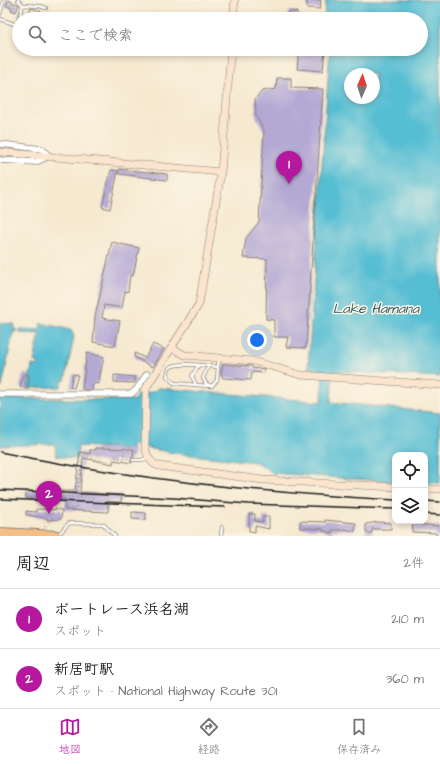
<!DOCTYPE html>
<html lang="ja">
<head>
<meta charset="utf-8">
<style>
  :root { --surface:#fff; --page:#f6f6f6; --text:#202124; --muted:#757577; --line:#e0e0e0; --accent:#b5179e }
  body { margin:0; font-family:"Architects Daughter","Klee One",sans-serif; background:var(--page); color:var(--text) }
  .controls { position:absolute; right:12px; bottom:12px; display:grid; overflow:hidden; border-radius:8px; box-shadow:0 2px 6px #0003 }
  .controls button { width:36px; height:36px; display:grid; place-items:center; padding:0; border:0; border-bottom:1px solid var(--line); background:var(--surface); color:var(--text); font:20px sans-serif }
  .compass { position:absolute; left:344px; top:68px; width:36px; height:36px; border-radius:50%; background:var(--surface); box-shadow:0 2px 6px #0003; rotate:3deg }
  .you { position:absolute; left:257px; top:340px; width:14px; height:14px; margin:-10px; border:3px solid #fff; border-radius:50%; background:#1a73e8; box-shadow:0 0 0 6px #1a73e833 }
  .badge { display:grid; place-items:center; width:26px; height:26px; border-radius:50%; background:var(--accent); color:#fff; font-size:13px; font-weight:700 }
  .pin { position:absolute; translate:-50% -33px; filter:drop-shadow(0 1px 2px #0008) }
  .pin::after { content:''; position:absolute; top:21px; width:14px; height:12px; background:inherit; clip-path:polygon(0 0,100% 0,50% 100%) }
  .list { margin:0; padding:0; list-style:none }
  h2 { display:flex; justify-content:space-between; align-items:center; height:52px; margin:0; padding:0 16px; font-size:17px }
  h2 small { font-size:13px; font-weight:400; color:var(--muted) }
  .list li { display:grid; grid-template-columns:26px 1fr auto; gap:12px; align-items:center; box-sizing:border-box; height:60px; padding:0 16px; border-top:1px solid var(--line) }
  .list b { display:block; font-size:15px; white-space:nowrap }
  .list p { margin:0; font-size:13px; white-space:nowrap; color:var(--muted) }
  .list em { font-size:13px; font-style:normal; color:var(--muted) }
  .icon { flex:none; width:22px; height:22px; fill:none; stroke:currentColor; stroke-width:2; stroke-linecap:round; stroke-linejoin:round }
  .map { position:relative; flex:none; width:440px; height:536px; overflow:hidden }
  .search { position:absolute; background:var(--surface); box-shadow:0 2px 6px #0003; left:12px; right:12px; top:12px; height:44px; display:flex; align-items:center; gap:10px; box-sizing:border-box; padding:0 14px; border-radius:22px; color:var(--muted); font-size:15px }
  .sheet { height:172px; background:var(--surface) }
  nav { display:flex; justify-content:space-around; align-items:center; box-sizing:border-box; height:56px; border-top:1px solid var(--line); background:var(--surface); font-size:11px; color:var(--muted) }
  nav a { display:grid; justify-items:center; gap:2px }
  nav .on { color:var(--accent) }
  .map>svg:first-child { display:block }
  .water { fill:#56bed3; stroke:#396d78; fill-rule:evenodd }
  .building { fill:#b4a9d4 }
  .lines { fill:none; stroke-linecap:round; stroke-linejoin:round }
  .lane-casing { stroke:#898276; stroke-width:4 }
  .street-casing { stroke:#898276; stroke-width:7 }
  .secondary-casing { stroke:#898276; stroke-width:8 }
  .highway-casing { stroke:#898276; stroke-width:12 }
  .path { stroke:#898276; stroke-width:1; stroke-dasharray:1 3; stroke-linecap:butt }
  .lane { stroke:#fff; stroke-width:2.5 }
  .street { stroke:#fff; stroke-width:5.5 }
  .secondary { stroke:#fbe5cf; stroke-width:7 }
  .highway { stroke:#f6be87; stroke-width:10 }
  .rail { stroke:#1c1c1c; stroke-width:1.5 }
  .path-bridge { stroke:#898276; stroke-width:1; stroke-dasharray:1 3; stroke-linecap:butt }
  .labels { text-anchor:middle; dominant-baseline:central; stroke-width:3; stroke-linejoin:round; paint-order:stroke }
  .water-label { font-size:14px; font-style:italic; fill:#335d65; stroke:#fcf5e5 }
</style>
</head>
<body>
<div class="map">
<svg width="440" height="536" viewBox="0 0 440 536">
  <rect width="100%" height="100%" fill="#fcf5e5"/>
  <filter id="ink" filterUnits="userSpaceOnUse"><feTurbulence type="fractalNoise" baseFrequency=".025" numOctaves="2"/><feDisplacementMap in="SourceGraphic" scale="8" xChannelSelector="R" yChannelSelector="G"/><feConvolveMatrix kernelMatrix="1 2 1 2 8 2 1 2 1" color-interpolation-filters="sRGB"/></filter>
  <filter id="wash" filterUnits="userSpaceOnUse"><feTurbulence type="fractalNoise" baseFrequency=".012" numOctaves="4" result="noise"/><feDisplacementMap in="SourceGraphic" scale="16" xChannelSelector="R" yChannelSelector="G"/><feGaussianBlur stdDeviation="0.9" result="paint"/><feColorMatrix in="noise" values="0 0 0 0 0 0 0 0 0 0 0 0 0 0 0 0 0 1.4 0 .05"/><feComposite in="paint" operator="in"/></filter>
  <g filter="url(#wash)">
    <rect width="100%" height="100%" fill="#f6e9d0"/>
    <path class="water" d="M326,0H440V377L333,371L331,402L440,413V483H425V455H395V482L273,473L256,462L174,453L131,445V449L78,446L77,459L56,456L55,444L0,446V398L135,400L137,395L150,393L159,388L322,402L323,370L308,368L330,49H421V19H324ZM350,74H374V98H350Z
      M0,323L15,324L13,329H16V332H13L2,387H0Z
      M41,323L71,330L74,336L65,381L62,380L61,387L28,388L32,365L38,366L39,363L34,361L40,334L20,333V329L40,330Z"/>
    <g id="blocks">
      <path class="building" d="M8,0L19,5L16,12L11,10L12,8L6,6Z
        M307,0H321L320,9L307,8Z
        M31,8L41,11L40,17L29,13Z
        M289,11L297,12V19H288Z
        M299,49H325L323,71L297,69Z
        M277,78H291V88L323,89L306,348L286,347L288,337H274V320L266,319L267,259L243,258L246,238L259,222L264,131L256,116L255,99L262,91L276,89Z
        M119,169L167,174V180L119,174Z
        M111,170L118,171L110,209L102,207Z
        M112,242L139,248L133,276L130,275L128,292L125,291L122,308L104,305L102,318L120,321L115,346L93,342L95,317Z
        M153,344L164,349L153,367L137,359L134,356L135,353L145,358Z
        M87,353L104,357L98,384L93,383L92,390L82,389Z
        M223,364L252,366V368L264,369V373L252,372L251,380L223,378L221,374Z
        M26,374L29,375L28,389L20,387L23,375Z
        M73,374L78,375L74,388L70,387Z
        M114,375L135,377V383L114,382Z
        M96,448L134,449L133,457L130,460L132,463L114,460L113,464L83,458L80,492L122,495L121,502L108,501V512L65,510V499L26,498V491H75L80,452L90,454V450H96Z
        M36,509L62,510L61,519L47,520V518L26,515V511L36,512Z
        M132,512L146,513V520L132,519Z
        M249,514H255V521L263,522V517H269V529L255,526V532L249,531Z
        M325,520L356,523L355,531L343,529V530H332V533L327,532L323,531V529L300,528V521L325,522Z
        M378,522L391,523V529H372V533H366V524Z
        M413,524L440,526V536H436V533L412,532Z"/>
    </g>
  </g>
  <g filter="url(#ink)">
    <use href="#blocks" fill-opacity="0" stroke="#898276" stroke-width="1"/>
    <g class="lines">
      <g class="lane-casing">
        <path id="lane" d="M23,5L40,6L46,8
          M0,14L4,0
          M0,19L17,25L23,5L18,0
          M198,366L192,376L196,385L174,383L167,376L169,368C177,361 207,366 218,367L219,359
          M208,367L203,378L206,384L212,386L217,380L218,367
          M196,385L209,386
          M133,460H142L147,458
          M59,534L69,523L103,524L115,536
          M221,536L222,527"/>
      </g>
      <g class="street-casing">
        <path id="street" d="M0,144L42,149L49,156L36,162L0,160
          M0,394H131L136,390L147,374"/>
      </g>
      <g class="secondary-casing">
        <path id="secondary" d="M233,19L235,0
          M231,49L221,172L199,304L146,388L145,447L148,457L154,464L159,466L263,480L395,487
          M0,152L221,172
          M172,348L185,355L253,361L301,375L440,385
          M425,489H440"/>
      </g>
      <g class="highway-casing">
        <path id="highway" d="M0,533L56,536"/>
      </g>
      <path class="path" d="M84,456L112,462L113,457L129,459
        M124,459V451H140
        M68,497H81
        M80,497L93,498
        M45,527V522H52L53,508L77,509V507"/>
      <use href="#lane" class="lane"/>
      <use href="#street" class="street"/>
      <use href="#secondary" class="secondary"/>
      <use href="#highway" class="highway"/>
      <path class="rail" d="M0,452C130,479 263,493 395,500
        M0,490L174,498L248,504L395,509
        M0,499L225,507
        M425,501L440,502
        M425,514L440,515"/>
      <path class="path-bridge" d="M77,507L81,456H84"/>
    </g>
  </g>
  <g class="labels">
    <g class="water-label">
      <text x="376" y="309">Lake Hamana</text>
    </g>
  </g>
</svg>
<div class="controls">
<button><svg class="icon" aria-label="locate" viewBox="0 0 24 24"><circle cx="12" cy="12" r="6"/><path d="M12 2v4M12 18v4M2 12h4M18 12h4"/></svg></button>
<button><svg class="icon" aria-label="layers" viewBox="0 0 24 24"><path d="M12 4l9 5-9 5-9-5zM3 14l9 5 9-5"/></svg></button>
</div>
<svg class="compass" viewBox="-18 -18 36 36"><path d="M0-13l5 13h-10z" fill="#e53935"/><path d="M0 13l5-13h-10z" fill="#757577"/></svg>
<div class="you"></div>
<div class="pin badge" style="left:289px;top:184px">1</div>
<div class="pin badge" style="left:49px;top:514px">2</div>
<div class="search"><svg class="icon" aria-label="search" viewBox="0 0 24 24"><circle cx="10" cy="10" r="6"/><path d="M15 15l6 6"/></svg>ここで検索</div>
</div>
<section class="sheet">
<h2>周辺<small>2件</small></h2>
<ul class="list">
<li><span class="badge">1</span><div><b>ボートレース浜名湖</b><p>スポット</p></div><em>210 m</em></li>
<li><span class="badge">2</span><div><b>新居町駅</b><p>スポット · National Highway Route 301</p></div><em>360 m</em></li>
</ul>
</section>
<nav>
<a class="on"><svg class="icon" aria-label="map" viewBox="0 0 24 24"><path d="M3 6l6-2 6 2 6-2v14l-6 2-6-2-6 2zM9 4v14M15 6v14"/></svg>地図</a>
<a><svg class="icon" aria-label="directions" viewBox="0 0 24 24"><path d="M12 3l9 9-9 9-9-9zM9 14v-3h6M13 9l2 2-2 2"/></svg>経路</a>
<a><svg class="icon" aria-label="saved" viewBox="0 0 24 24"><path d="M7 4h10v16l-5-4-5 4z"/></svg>保存済み</a>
</nav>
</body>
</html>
